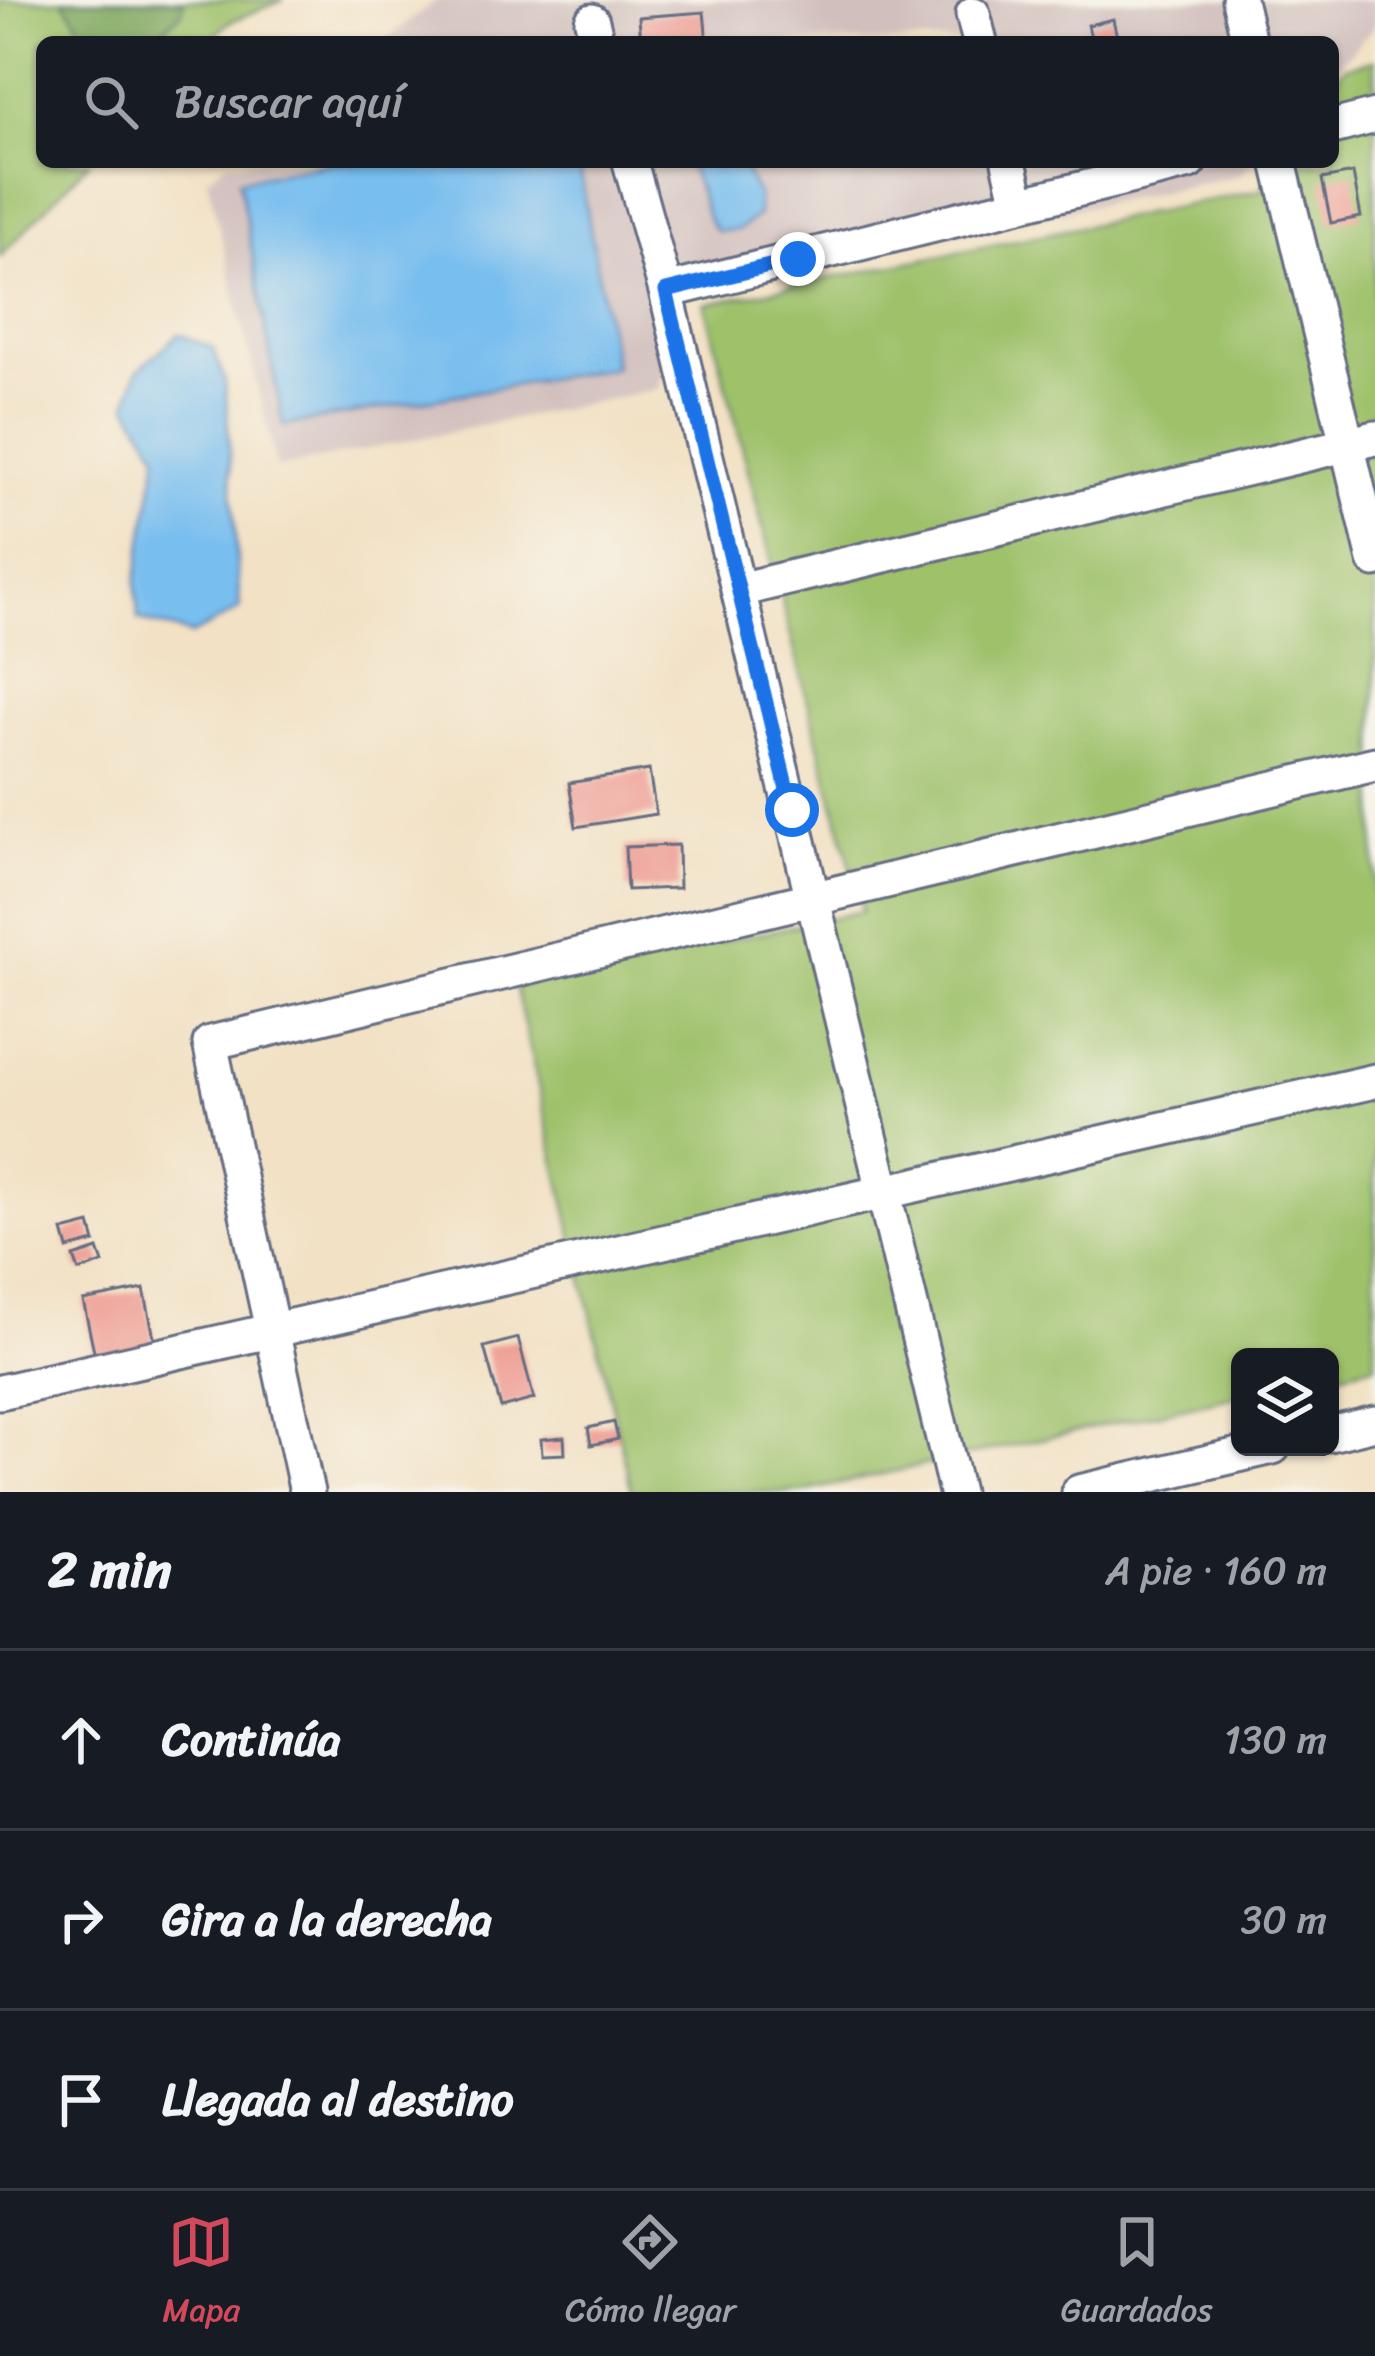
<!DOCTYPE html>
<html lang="es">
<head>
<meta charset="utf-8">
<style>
  :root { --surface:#171b24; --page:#242831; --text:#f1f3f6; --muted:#9ea1a6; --line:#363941; --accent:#d1495b }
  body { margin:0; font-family:Sriracha,sans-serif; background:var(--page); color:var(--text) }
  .controls { position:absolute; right:36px; bottom:36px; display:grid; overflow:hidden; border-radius:18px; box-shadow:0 3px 9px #0004 }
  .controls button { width:108px; height:108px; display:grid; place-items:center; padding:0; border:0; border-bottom:3px solid var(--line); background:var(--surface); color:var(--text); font:60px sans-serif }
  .stop { position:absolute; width:36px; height:36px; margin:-27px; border:9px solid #1a73e8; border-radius:50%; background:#fff }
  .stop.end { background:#1a73e8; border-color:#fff; box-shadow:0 3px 12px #0008 }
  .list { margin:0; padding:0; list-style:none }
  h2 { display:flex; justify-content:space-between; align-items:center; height:156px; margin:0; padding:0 48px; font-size:51px }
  h2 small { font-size:39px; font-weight:400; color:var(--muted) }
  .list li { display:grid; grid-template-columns:78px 1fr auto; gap:36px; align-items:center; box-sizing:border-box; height:180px; padding:0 48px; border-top:3px solid var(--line) }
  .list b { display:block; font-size:45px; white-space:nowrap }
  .list em { font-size:39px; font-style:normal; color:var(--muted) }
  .icon { flex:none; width:66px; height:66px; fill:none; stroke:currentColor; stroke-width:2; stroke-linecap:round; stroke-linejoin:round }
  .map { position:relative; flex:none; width:1375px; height:1492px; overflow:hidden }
  .search { position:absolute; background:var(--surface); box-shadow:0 3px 9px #0004; left:36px; right:36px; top:36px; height:132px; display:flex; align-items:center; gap:30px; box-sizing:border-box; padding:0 42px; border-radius:18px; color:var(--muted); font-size:45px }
  .sheet { height:696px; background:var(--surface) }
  nav { display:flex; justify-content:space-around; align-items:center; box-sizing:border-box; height:168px; border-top:3px solid var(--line); background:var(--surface); font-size:33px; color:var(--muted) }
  nav a { display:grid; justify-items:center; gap:6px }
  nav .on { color:var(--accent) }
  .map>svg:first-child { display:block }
  .industrial { fill:#d1bfbd }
  .green { fill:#9ec16a; stroke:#5c7864; stroke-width:3 }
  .forest { fill:#7ea75e; stroke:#4c6b5e; stroke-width:3 }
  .water { fill:#78beef; stroke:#4a76a6; stroke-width:3 }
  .building { fill:#ee958c }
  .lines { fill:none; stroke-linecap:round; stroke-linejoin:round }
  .minor-casing { stroke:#666d82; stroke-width:39 }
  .minor { stroke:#fff; stroke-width:33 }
  .route { stroke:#1a73e8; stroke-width:15 }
</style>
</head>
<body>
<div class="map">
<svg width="1375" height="1492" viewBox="0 0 1375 1492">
  <rect width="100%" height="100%" fill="#f7f3e8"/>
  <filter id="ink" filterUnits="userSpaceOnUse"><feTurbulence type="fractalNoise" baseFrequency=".00833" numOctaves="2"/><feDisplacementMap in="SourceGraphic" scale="24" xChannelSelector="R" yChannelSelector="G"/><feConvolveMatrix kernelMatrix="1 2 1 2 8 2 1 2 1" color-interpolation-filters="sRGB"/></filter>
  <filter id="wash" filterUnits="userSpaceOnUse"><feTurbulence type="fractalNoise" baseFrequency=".004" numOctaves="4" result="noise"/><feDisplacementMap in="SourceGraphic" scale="48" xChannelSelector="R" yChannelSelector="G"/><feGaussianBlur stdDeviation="2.7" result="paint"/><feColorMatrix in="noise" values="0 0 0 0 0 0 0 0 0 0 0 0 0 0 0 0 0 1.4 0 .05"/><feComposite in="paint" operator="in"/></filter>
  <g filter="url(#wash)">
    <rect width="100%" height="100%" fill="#f2e1c4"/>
    <path class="industrial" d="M437,0H1375V25L1333,72V42H383Z
      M227,162H1252L1240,175L682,290L658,389L277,468L207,178Z"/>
    <path class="green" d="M0,0H284L229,22L209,42H42V162H89L0,257Z
      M1375,60V1365L1330,1375V1357H1240V1395L802,1492H632L515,986L862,911L705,304L1261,190L1280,162H1333V84L1345,67Z"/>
    <path class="forest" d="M63,0H184L182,12L150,42H91Z"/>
    <path class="water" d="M336,162H578L615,367L283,426L239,180Z
      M685,162H740L758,195V216L738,230L717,231C702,217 702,184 685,162Z
      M179,334L213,348L225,381L240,609L192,635L138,619L136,582L158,454L128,405L137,371Z"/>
    <g id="blocks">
      <path class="building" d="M704,12L707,42H641L639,17Z
        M1113,19L1118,42H1092L1088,25Z
        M1353,173L1361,217L1331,223L1322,179Z
        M649,770L656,814L576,827L569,783Z
        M678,845L679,888L627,890L625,847Z
        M90,1224L95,1242L68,1249L63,1231Z
        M98,1249L103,1263L79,1271L74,1257Z
        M144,1289L156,1347L96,1360L83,1301Z
        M518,1338L534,1399L501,1408L484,1347Z
        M614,1422L618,1439L591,1445L588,1428Z
        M564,1437L565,1454L542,1455L541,1439Z"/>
    </g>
  </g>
  <g filter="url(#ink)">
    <use href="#blocks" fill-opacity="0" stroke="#666d82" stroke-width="3"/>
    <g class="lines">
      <g class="minor-casing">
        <path id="minor" d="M1239,0L1249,42
          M973,14L980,42
          M592,21L597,42
          M1333,127L1375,116
          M630,162L666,291L956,1492
          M1009,162L1019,204
          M1279,162L1375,560
          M666,291L1190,162
          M738,590L1375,438
          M0,1392L1375,1081
          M1330,1434L1375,1423
          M307,1492L210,1043L1375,764
          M1079,1492L1273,1447"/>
      </g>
      <use href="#minor" class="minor"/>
    </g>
  </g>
  <g class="lines" filter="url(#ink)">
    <path class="route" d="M792,810L666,291L798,259"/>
  </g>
</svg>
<div class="controls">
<button><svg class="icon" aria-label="layers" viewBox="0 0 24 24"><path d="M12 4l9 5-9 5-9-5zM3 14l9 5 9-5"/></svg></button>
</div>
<div class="stop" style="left:792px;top:810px"></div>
<div class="stop end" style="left:798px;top:259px"></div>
<div class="search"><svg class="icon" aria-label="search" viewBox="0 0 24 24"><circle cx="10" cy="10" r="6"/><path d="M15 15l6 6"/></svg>Buscar aquí</div>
</div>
<section class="sheet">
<h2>2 min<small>A pie · 160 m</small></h2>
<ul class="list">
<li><svg class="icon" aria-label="ahead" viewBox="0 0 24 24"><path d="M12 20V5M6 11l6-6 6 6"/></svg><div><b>Continúa</b></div><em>130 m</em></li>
<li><svg class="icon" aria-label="right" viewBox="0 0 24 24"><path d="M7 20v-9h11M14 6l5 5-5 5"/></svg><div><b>Gira a la derecha</b></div><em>30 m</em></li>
<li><svg class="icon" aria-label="arrive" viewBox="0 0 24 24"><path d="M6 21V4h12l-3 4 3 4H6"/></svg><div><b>Llegada al destino</b></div></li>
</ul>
</section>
<nav>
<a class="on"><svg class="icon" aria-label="map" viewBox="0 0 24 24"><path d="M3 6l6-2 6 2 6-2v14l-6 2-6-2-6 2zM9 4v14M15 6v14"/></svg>Mapa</a>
<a><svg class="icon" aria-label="directions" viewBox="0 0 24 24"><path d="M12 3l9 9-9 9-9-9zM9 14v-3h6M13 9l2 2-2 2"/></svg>Cómo llegar</a>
<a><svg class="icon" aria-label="saved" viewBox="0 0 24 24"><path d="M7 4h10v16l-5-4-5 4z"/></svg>Guardados</a>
</nav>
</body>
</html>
